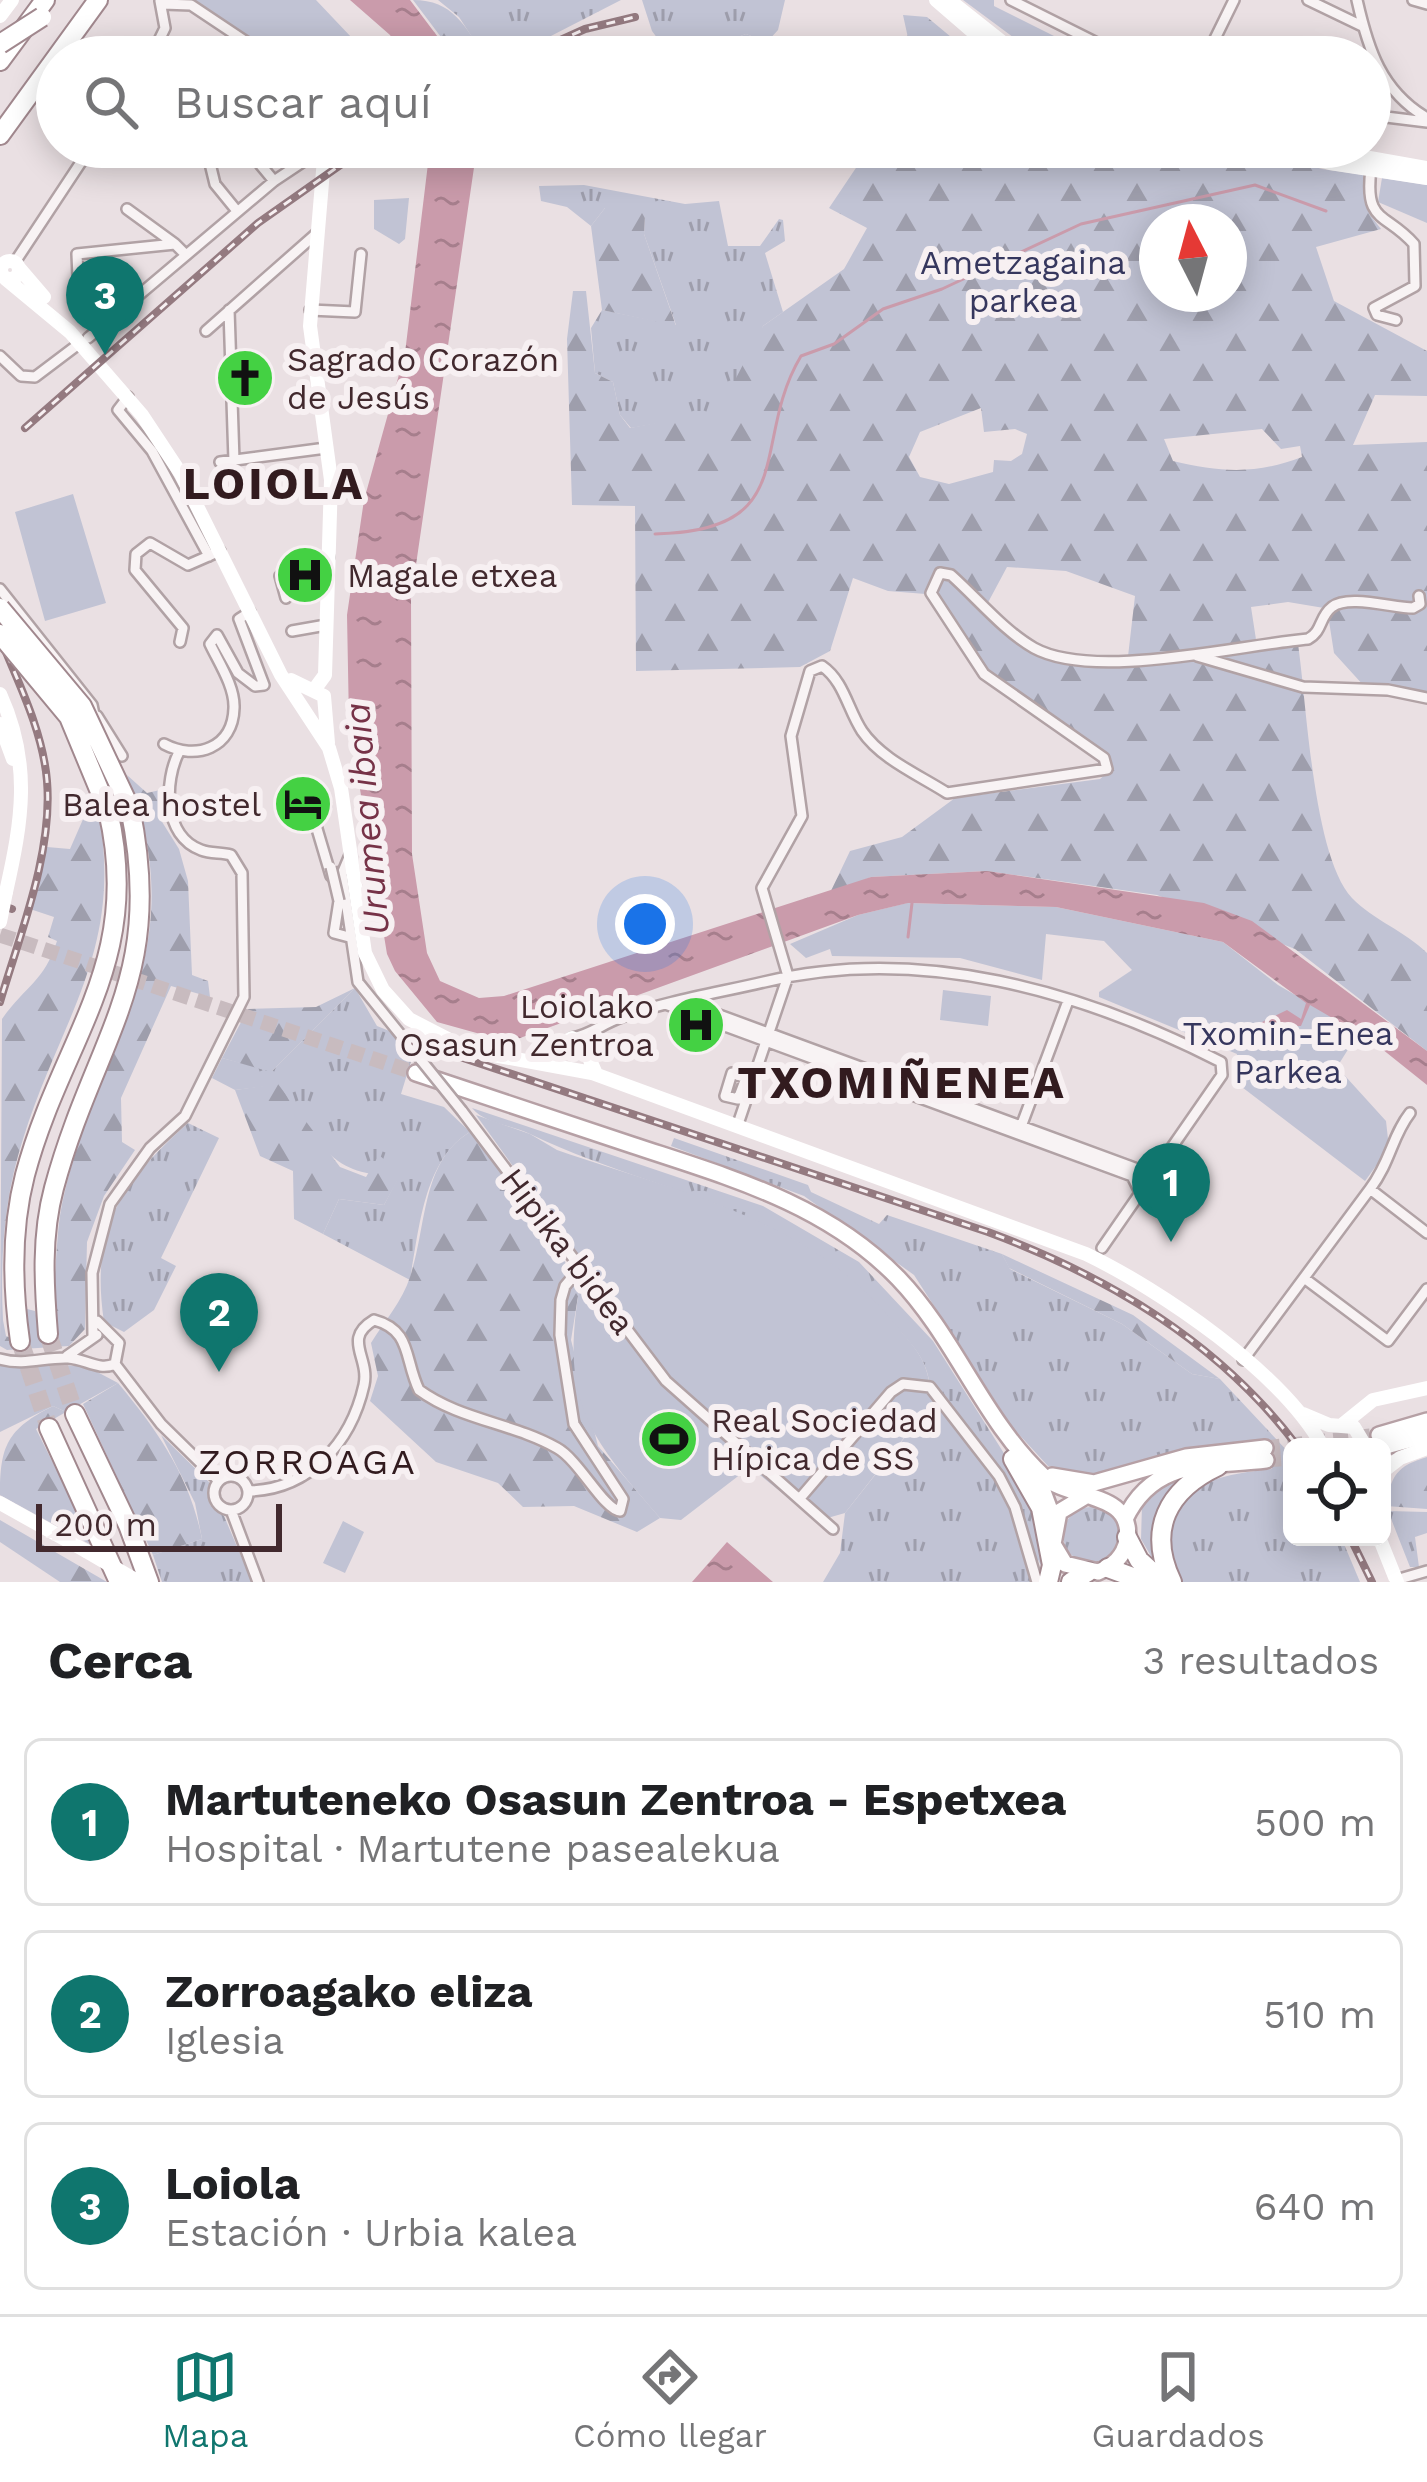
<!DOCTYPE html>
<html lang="es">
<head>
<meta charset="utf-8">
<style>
  :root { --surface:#fff; --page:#f6f6f6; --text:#202124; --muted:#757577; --line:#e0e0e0; --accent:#0f766e }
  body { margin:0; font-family:"Work Sans",sans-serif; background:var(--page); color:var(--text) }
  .controls { position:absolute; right:36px; bottom:36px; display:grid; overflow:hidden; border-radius:18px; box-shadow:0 6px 30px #0003 }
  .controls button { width:108px; height:108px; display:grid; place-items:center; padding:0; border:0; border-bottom:3px solid var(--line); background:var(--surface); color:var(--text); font:60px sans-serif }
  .compass { position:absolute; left:1139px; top:204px; width:108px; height:108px; border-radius:50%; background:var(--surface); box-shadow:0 6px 30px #0003; rotate:354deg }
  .scale { position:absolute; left:36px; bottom:30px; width:246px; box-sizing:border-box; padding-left:12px; border:6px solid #42292e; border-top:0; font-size:33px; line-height:42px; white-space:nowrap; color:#42292e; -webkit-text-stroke:9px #f7f0f2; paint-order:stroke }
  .you { position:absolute; left:645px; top:924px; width:42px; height:42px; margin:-30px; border:9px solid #fff; border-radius:50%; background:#1a73e8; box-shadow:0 0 0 18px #1a73e833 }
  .badge { display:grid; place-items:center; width:78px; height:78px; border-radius:50%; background:var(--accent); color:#fff; font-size:39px; font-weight:700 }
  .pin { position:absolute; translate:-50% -99px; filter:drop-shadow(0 3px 6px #0008) }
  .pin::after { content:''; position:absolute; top:63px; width:42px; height:36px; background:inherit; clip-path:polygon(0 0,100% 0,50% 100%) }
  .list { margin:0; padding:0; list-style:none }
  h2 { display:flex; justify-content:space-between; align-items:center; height:156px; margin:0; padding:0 48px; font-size:51px }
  h2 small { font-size:39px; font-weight:400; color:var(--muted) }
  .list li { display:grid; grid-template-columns:78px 1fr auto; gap:36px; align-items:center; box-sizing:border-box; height:168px; margin:0 24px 24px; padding:0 24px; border:3px solid var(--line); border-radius:18px }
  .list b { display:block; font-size:45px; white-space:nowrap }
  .list p { margin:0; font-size:39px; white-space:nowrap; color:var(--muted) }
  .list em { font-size:39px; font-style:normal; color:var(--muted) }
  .icon { flex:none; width:66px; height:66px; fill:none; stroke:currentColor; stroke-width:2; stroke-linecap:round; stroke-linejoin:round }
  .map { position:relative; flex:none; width:1427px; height:1582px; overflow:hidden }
  .search { position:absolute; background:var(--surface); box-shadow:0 6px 30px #0003; left:36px; right:36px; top:36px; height:132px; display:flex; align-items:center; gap:30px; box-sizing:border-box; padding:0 42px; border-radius:66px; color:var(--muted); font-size:45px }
  .sheet { height:732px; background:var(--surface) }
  nav { display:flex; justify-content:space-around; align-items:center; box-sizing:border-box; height:168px; border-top:3px solid var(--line); background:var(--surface); font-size:33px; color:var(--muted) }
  nav a { display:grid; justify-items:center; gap:6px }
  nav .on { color:var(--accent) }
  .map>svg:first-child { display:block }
  .grass { fill:url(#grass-tufts) }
  .forest { fill:url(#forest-firs); fill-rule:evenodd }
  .park { fill:#c1c3d4 }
  .water { fill:url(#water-ripples) }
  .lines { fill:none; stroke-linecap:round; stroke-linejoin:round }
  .stream { stroke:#ca9bab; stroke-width:3 }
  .primary-tunnel { stroke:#c8bbbf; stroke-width:15; stroke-dasharray:15 8; stroke-linecap:butt }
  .highway-tunnel { stroke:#c8bbbf; stroke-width:18; stroke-dasharray:18 9; stroke-linecap:butt }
  .street-casing { stroke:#b1a2a5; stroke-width:14 }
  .primary-casing { stroke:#b6a0a5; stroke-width:20 }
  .highway-casing { stroke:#a1888e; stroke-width:22 }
  .street { stroke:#f8f3f4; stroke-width:9 }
  .secondary { stroke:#fff; stroke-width:14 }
  .primary { stroke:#fff; stroke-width:15 }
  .highway { stroke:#fff; stroke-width:18 }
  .rail-casing { stroke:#947a80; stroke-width:8 }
  .rail { stroke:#f7f0f2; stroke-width:3; stroke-dasharray:9; stroke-linecap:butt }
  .street-bridge-casing { stroke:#b1a2a5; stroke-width:14; stroke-linecap:butt }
  .highway-bridge-casing { stroke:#a1888e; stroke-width:22; stroke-linecap:butt }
  .street-bridge { stroke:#f8f3f4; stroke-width:9 }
  .secondary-bridge { stroke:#fff; stroke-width:14 }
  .highway-bridge { stroke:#fff; stroke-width:18 }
  .labels { text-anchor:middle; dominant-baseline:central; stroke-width:12; stroke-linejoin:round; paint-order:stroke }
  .park-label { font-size:33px; fill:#36375e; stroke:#f7f0f2 }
  .poi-label { font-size:33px; fill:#42292e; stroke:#f7f0f2; text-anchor:start }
  .street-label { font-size:33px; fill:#42292e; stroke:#f7f0f2 }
  .water-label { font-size:36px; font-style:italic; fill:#763247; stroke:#f7f0f2 }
  .neighbourhood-label { font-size:36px; letter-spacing:3px; fill:#321b1f; stroke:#f7f0f2 }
  .district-label { font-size:45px; font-weight:bold; letter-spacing:3px; fill:#321b1f; stroke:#f7f0f2 }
</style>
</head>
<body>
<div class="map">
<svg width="1427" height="1582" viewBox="0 0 1427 1582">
  <defs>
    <pattern id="grass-tufts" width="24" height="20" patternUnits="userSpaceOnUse" patternTransform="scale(3)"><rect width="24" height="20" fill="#c1c3d4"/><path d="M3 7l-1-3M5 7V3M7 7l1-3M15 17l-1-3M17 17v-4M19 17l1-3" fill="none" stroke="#9e9eac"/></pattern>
    <pattern id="forest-firs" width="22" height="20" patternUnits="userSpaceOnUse" patternTransform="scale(3)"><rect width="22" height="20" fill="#c1c3d4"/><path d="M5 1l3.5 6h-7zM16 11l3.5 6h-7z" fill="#9e9eac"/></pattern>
    <pattern id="water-ripples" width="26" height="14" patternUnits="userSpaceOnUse" patternTransform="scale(3)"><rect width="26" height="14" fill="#ca9bab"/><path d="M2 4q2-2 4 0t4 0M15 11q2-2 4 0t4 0" fill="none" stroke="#a67e8c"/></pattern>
  </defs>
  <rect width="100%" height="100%" fill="#eae0e3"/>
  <path class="grass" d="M438,0H621L510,57H485L459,17Z
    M642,0H785L778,30L767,42L746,34C720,45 692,39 669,54L652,31Z
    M584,185L685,204L719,201L728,246H760L779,219L783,220L785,241L765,253L783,312L763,326L737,426L671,421L631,428L620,415L613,382L595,373L591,328L602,310L676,325L644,234L645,216L605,208L591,226L567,207L541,201L539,186Z
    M355,988L377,1026L392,1032L412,1058L401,1094L444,1107L470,1132C424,1159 419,1230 410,1280L323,1234L339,1199L384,1205L400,1174C329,1181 316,1136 278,1085L235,1090L212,1078L222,1058L272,1071Z
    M472,1108L763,1206L859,1262L933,1341L1036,1504L1043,1569L1038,1560L1027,1569L1032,1582H823L840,1553L845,1513L932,1403C929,1361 920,1354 893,1323C794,1204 662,1197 530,1134C512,1125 485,1124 472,1108Z
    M188,1123L219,1138L161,1258L176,1266L154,1310L124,1332L104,1322C90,1228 120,1184 188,1123Z
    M674,1138L808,1185L811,1192L879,1224L887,1215L1002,1254L1010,1269L1122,1324L1192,1374L1220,1379L1292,1456V1537H1341L1360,1582H1182C1171,1566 1168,1556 1170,1537C1174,1481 1225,1474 1272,1469L1267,1440L1183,1450L1097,1476L1048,1466L1012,1427L914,1275L804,1196L671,1146Z
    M161,1435L209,1482L210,1505L224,1516L252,1582H162L153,1555L202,1539L195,1503Z
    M1189,1476L1154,1535L1155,1563L1141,1539L1142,1505L1162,1484Z
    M1063 1535a28 28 0 1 1 56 0a28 28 0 1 1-56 0Z
    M1388,1511L1427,1512V1533L1415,1537L1419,1567H1410Z"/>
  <path class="forest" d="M413,0C453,0 465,26 485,57H456Z
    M903,15L927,17L975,57H879L875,45L908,38Z
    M746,34L767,42L764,57L669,54C692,39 720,45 746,34Z
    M870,147H1248L1322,169L1364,175L1370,215L1381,229L1316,247L1334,301L1427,351V396L1375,395L1353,445L1427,442V694L1364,686L1334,653L1329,621L1336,610L1288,602L1251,607L1257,646L1298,644C1307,705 1313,856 1352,898C1373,920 1405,931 1427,953V1051L1295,949L1157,895L987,871L871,877L829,895L850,851L902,837L955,798L1100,779L1111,769L1108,754L986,670L938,595L888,591L853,578L830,651L800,667L636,671L635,506L572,505L567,339L573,291H586L595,373L613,382L620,415L630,428L671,420L736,425L734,382L763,326L844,269L867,228L829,208ZM1157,222H1229V294H1157ZM981,408L984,432L1015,429L1027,434L1022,454L1011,461L994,460L993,472L949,484L920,477L909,457L920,432ZM1262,429L1281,449L1300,446L1302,457C1255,475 1220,472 1173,461L1164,439ZM1007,567L1066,571L1135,596L1127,665C1049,662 1041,665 984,610Z
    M636,205L645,216L644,234L676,326L602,310L591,226L605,208Z
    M127,775L147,793L160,790L159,817L179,849L188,881L192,975L208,981L210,997L171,986L121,1098L122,1142L135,1150L104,1196L87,1242L85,1329L69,1346L7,1350L0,1346L2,1019C25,986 44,982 57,941L48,937L54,917L30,909L47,847L70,849L84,817L99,814C123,952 61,1017 23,1139C4,1198 0,1258 3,1320L6,1336L15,1340L23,1308L35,1311L41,1338C61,1292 52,1244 64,1195C102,1034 196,952 127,775Z
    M355,988L271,1072L222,1058L248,1009L316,1007Z
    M278,1084L340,1167L366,1177L379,1155L401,1174L384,1205L339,1199L323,1234L294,1219L293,1171L260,1156L235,1090Z
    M470,1132L560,1252L579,1290L571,1340L598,1446L660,1518L637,1532L574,1506L523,1507L498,1483L436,1462L370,1401L378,1376L371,1343C384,1322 403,1300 410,1277C427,1227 421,1161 470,1132Z
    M1002,1254L1133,1315L1220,1379L1192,1374L1122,1324L1009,1268Z
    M118,1383C158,1431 190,1477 202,1539L153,1555L83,1404Z
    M53,1406L66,1412L36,1429L95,1547L0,1495C0,1446 7,1429 53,1406Z
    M1427,1457V1509L1386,1506C1391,1475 1397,1466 1427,1457Z
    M0,1520L107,1582H60L0,1542Z"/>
  <path class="park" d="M191,0H316L370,57H281Z
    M963,0H994V6L1096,57H1040Z
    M1382,178L1427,185V223L1378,202Z
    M409,198L405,239L399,244L374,229V200Z
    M73,494L106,603L45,621L15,512Z
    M907,903L1056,907L1223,942L1278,985L1359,1032L1337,1067L1386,1121L1389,1148L1365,1181L1234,1081L1237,1054L1099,997V992L1132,970L1104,941L1046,934L1042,980L960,958L832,956L830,949L806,958L790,944L858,915Z
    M943,990L991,996L988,1026L940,1020Z
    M476,1115L530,1134L557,1150C675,1191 804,1217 888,1316C917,1351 928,1356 932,1402L845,1513L817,1521L750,1467L681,1520L660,1518C588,1435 561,1403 579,1290L596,1281Z
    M0,1363L86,1366L118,1383L66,1412L53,1406L0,1432Z
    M343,1521L364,1532L345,1573L323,1563Z"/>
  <path class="water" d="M350,0H410L453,57H403L390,35Z
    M430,147H477L411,599L412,854L427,953L440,981L479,998L504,996L871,877L987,871L1204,903L1252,921L1427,1051V1085L1372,1041L1310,1005L1301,1026H1263L1260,1050L1254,1034L1260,1023L1287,1010L1301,1019L1306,1003L1223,942L1056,907L908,903L858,915L509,1042L437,1022L395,971L387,954L349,722L347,615L364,500L405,353Z
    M727,1542L773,1582H692Z"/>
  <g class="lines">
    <path class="stream" d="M655,534C803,531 749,443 801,356L834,344L883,309L942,289L1081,224L1255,185L1326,211
      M908,937L912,903"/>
    <path class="primary-tunnel" d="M0,935L416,1073
      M1265,1448L1370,1436
      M1266,1460L1292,1458"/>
    <path class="highway-tunnel" d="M48,1334L75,1414
      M20,1341L49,1428"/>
    <g class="street-casing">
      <path id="street" d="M1011,0L1125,57
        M1308,0L1362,26
        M1357,0C1368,49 1381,91 1427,118
        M1413,0L1427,4
        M163,4L191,5L269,57
        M151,57L165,28L160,1
        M1206,57L1234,0
        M1370,115L1427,122
        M206,147L215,184L237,211
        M113,159L249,151L274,181
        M1371,169C1364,224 1386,212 1414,244L1415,286L1374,308L1377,315L1396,320
        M127,209L175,244
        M15,262L91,147
        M79,300L77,254L175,244L186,255
        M229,310L234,461
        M310,310L355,312L361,254
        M206,331L317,233
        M88,338L274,181L325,147
        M0,356L21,376L35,377L80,343
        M128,397L118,410L152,451L209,556
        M220,462L326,448
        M0,589L92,705L96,724
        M286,598L280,576L329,557
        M292,631L326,625
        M180,642L183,628L135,570L136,554L150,543L188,565L220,551
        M1197,656L1303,687L1388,690L1427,698
        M97,716L122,756
        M164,744C196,761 233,748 234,708C235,687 219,663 210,644L217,635L238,673L255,686L264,685L239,619L250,612
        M326,805L317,804L312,812L331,876
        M350,855L342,874L358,982L421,1060
        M339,901L334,933L349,937
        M788,976L762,888L802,816L791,736L810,671L822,666C844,681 848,710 862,731C881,759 919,775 947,793L1107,769L1104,758L984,674L931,593L940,573L951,575C977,598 1004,631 1034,648C1094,681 1239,645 1308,639C1323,631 1319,617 1332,607C1348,594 1393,608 1413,608L1420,604L1419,596
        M697,998L703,1009L1151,1174
        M668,1005L1132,1176L1139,1190
        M572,1038C591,1035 603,1023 622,1017C667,1001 717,993 764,982C920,944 1082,991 1221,1062L1222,1075L1102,1248
        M732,1073L746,1078L738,1099L725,1096Z
        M462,1111L666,1381L833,1529
        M738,1124L788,976
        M1022,1124L1068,1001
        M1370,1189C1391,1161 1392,1136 1410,1113
        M1304,1278L1388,1341L1427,1289
        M97,1321L119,1343L115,1364
        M93,1336L92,1273L110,1204L150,1148L185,1116L244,997L242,873L231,855C221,852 211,854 201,850C163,836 164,781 179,752
        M67,1356L97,1335
        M0,1359C25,1366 44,1357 68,1358C86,1359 98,1371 115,1364
        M1243,1360L1370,1189L1427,1233
        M115,1364L161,1424L219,1481
        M214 1493a17 17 0 1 1 34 0a17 17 0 1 1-34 0Z
        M248,1491C309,1490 351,1443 364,1385C370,1357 342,1339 374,1320C412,1330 404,1359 419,1390C460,1420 513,1423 557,1448C579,1460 604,1510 620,1511L623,1499L574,1424L560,1335L561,1300L565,1286L581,1267
        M801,1497L891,1392L903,1384L930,1387L999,1476L1015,1507L1037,1582
        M231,1510L258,1582
        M1396,1580L1427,1571"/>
    </g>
    <g class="primary-casing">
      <path id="primary" d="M416,1073C488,1097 560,1121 632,1145C728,1177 825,1203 898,1278C955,1337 983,1420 1043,1476C1068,1500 1135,1491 1127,1540C1124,1557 1113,1566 1098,1572L1065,1564L1053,1544L1059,1512L1084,1497
        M1379,1435L1427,1421
        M1382,1447L1427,1435
        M1052,1476L1094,1483L1186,1457L1265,1448
        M1031,1479L1044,1494L1054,1521
        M1125,1519C1154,1458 1207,1467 1266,1460"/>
    </g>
    <g class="highway-casing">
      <path id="highway" d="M0,61L45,0
        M0,135L98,0
        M48,1334C44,1285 41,1236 54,1188C95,1036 166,980 130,808
        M20,1341C12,1285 11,1229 25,1175C61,1039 144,964 108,811
        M75,1414L128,1525L149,1582
        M49,1428L119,1582
        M1013,1459L1041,1508L1052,1565L1048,1582
        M1127,1537L1139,1560L1163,1582
        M1108,1568L1146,1582
        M1071,1582L1088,1572
        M1172,1582C1147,1530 1167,1490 1218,1466"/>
    </g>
    <use href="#street" class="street"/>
    <path class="secondary" d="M936,0L1002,57
      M949,0L1021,57
      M0,16L12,0
      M1272,147L1330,163L1427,178
      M1308,147L1427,168
      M1 270a9 9 0 1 1 18 0a9 9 0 1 1-18 0Z
      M20,269L44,297
      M6,279L70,332L142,415L181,474L281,675L329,748L341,788L365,953L383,990L409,1019L471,1051L592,1073L1086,1254C1161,1290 1283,1373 1323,1447
      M291,680L324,696L328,743
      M314,690L325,675L331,480L310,326L325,147
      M0,694C32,764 22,821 6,892
      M0,724L13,759
      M535,1060L572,1038L584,1046L596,1074
      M1303,1414L1329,1425L1354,1427L1366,1447
      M1342,1425L1373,1400L1427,1388
      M1382,1472L1400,1458L1427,1448
      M0,1503L86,1551
      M1379,1537L1397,1582"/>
    <use href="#primary" class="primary"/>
    <use href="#highway" class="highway"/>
    <g class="rail-casing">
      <path id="rail" d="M523,57L585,29L635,17
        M25,428L258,223L366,147
        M0,638C19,684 43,732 47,781C53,853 20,934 0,1002
        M0,905L12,909
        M415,1042L988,1232C1109,1277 1219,1342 1298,1447
        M1350,1537L1372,1582"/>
    </g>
    <use href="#rail" class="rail"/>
    <g class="street-bridge-casing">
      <path id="street-bridge" d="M331,867L339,901
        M421,1060L462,1111"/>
    </g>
    <g class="highway-bridge-casing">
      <path id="highway-bridge" d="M0,44L42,17
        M0,608L82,706L130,808
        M0,634L69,717L108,811"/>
    </g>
    <use href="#street-bridge" class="street-bridge"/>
    <path class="secondary-bridge" d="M0,922L6,892
      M86,1551L139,1582"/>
    <use href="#highway-bridge" class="highway-bridge"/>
  </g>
  <defs>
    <g id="church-disc" transform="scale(3)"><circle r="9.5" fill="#44d143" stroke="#f7f0f2"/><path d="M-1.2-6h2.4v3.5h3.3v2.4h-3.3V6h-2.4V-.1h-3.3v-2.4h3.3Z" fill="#111"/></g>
    <g id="hospital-disc" transform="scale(3)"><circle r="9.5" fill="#44d143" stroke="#f7f0f2"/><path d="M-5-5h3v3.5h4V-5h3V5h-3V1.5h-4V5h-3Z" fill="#111"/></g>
    <g id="hotel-disc" transform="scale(3)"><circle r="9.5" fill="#44d143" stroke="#f7f0f2"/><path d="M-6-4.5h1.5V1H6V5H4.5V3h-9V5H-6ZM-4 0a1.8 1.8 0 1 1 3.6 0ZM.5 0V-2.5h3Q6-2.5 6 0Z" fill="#111"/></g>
    <g id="stadium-disc" transform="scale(3)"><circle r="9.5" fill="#44d143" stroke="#f7f0f2"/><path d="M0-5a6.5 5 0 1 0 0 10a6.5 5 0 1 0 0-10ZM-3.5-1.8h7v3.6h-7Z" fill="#111"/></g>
  </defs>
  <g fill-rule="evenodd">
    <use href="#church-disc" x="245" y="378"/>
    <use href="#hospital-disc" x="305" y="575"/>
    <use href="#hotel-disc" x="303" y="804"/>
    <use href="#hospital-disc" x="696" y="1025"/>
    <use href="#stadium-disc" x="669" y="1439"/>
  </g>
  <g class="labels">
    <g class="park-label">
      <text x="1023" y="262">Ametzagaina<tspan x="1023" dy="38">parkea</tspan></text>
      <text x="1288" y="1033">Txomin-Enea<tspan x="1288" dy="38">Parkea</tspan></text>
    </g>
    <g class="poi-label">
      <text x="287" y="359">Sagrado Corazón<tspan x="287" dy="38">de Jesús</tspan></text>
      <text x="347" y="575">Magale etxea</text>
      <text x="261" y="804" text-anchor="end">Balea hostel</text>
      <text x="654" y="1006" text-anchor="end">Loiolako<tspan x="654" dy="38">Osasun Zentroa</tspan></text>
      <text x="711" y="1420">Real Sociedad<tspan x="711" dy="38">Hípica de SS</tspan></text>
    </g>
    <g class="street-label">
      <text transform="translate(568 1251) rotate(53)">Hipika bidea</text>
    </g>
    <g class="water-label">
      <text transform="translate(367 819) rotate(-95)">Urumea ibaia</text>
    </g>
    <g class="neighbourhood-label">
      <text x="308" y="1462">ZORROAGA</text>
    </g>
    <g class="district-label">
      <text x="274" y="483">LOIOLA</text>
      <text x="902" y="1082">TXOMIÑENEA</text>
    </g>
  </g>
</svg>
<div class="controls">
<button><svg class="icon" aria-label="locate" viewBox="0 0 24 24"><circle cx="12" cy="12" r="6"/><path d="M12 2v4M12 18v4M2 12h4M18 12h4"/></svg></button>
</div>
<svg class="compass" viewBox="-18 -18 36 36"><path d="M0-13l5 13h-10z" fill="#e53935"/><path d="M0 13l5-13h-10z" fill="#757577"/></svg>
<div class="scale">200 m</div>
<div class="you"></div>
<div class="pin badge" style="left:1171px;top:1242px">1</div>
<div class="pin badge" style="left:219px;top:1372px">2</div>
<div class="pin badge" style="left:105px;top:355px">3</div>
<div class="search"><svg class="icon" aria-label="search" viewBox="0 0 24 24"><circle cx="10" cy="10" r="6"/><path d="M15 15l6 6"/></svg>Buscar aquí</div>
</div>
<section class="sheet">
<h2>Cerca<small>3 resultados</small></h2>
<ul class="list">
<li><span class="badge">1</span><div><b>Martuteneko Osasun Zentroa - Espetxea</b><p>Hospital · Martutene pasealekua</p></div><em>500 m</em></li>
<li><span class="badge">2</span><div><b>Zorroagako eliza</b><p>Iglesia</p></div><em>510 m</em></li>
<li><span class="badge">3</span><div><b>Loiola</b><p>Estación · Urbia kalea</p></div><em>640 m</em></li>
</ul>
</section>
<nav>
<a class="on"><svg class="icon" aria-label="map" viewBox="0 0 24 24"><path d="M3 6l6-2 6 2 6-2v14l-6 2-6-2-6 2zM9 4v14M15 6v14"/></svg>Mapa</a>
<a><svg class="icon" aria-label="directions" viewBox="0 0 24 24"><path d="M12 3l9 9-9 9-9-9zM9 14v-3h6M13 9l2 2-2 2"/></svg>Cómo llegar</a>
<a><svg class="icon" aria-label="saved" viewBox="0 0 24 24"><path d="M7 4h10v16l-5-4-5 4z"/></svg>Guardados</a>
</nav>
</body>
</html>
